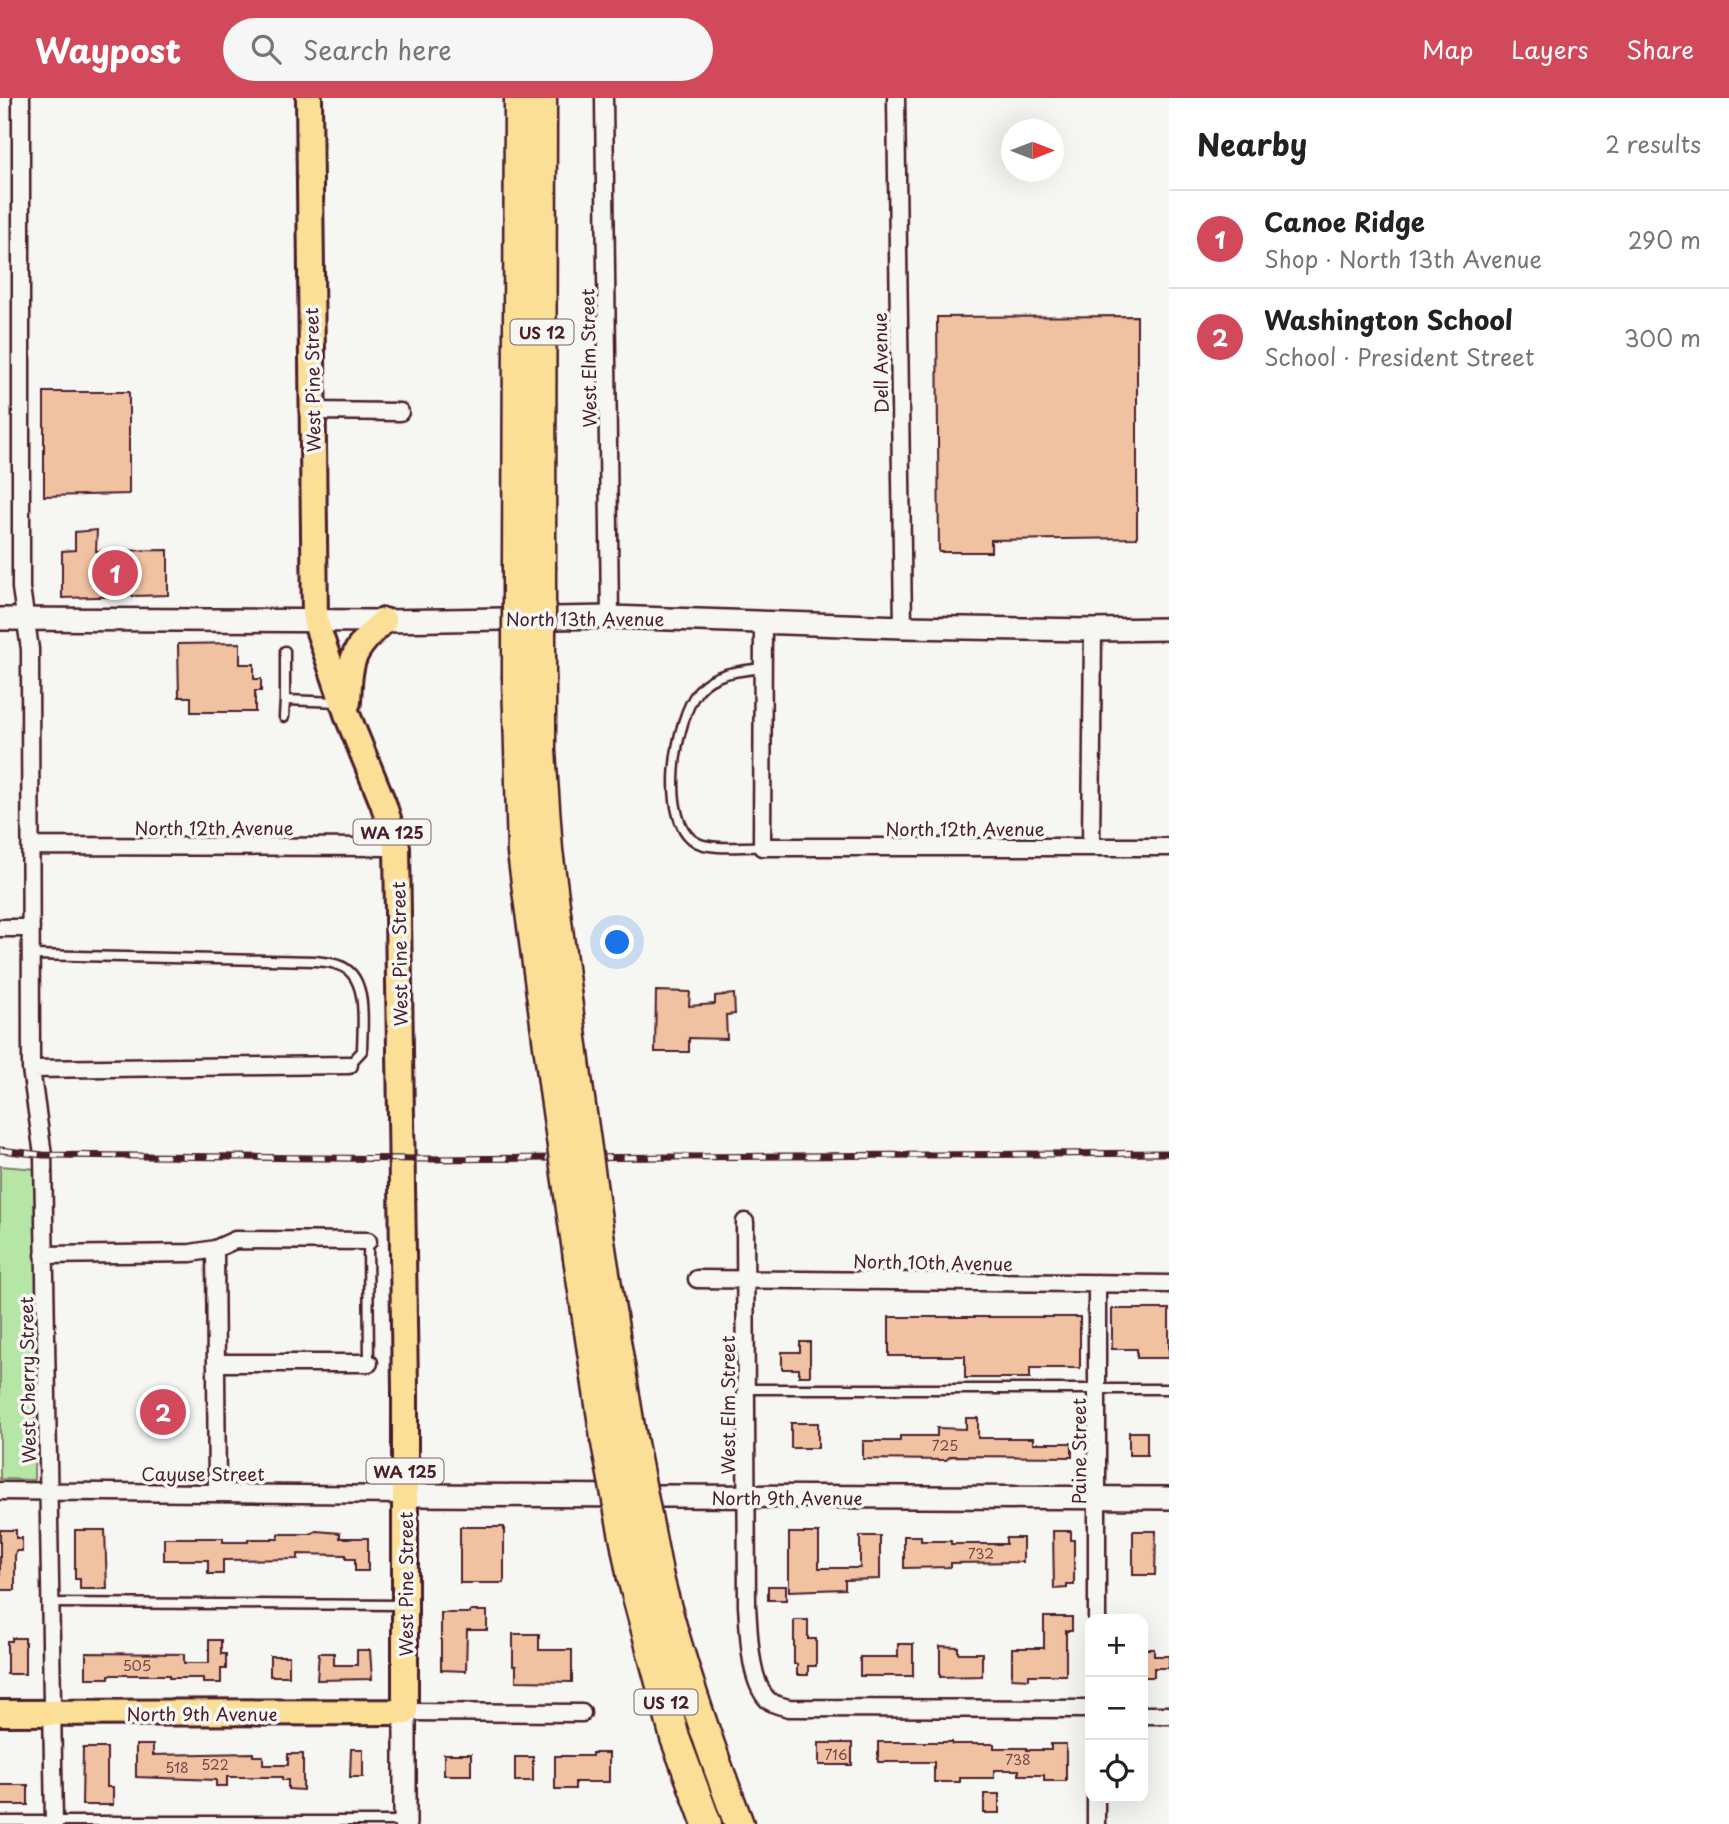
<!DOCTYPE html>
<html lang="en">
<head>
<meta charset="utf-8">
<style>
  :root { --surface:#fff; --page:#f6f6f6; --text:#222; --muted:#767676; --line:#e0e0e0; --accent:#d1495b }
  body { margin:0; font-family:"Playpen Sans",sans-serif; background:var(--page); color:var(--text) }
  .controls { position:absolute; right:21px; bottom:21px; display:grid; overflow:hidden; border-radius:14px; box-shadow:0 7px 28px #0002 }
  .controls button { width:63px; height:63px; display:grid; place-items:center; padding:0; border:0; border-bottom:2px solid var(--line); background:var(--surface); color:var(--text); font:35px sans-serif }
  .compass { position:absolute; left:1001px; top:21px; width:63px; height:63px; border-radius:50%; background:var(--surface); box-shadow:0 7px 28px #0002; rotate:90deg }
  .you { position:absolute; left:618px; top:845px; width:24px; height:24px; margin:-18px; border:5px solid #fff; border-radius:50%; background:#1a73e8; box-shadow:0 0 0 10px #1a73e833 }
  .badge { display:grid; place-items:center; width:46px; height:46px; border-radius:50%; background:var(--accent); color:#fff; font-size:23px; font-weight:700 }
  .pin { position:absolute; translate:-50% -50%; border:4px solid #fff; box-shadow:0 2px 7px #0006 }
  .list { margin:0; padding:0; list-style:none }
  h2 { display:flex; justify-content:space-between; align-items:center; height:91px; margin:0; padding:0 28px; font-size:30px }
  h2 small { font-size:23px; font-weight:400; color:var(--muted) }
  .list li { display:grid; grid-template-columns:46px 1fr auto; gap:21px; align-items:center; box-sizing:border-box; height:98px; padding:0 28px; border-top:2px solid var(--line) }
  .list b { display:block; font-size:26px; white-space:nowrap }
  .list p { margin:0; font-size:23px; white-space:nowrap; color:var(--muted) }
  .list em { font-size:23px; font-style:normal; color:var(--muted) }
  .icon { flex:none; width:38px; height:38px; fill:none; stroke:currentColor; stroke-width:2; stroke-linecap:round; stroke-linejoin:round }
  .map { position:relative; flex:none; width:1169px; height:1726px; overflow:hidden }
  header { display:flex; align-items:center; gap:42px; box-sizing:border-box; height:98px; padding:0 35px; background:var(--accent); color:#fff }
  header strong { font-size:33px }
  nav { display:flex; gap:38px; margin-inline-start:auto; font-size:24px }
  .search { width:490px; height:63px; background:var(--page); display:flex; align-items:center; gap:18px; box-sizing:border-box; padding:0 24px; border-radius:38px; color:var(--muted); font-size:26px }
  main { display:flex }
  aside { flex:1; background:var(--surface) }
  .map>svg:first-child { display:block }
  .green { fill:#b5e6a6; stroke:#808268; stroke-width:2 }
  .building { fill:#f1c2a1; stroke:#4a1f2b; stroke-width:2 }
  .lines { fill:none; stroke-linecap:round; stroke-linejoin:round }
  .lane-casing { stroke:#4a1f2b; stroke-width:13 }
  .street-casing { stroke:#4a1f2b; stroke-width:21 }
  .secondary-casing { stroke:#4a1f2b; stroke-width:26 }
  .primary-casing { stroke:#4a1f2b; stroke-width:30 }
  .highway-casing { stroke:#4a1f2b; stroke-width:33 }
  .lane { stroke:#f6f6f2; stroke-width:8 }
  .street { stroke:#f6f6f2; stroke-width:16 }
  .secondary { stroke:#f6f6f2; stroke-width:21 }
  .primary { stroke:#fbdf96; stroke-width:24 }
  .highway { stroke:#fbdf96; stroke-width:28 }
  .rail-casing { stroke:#4a1f2b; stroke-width:7 }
  .rail { stroke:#f6f6f2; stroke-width:4.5; stroke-dasharray:13; stroke-linecap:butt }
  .highway-bridge-casing { stroke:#4a1f2b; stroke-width:33; stroke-linecap:butt }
  .highway-bridge { stroke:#fbdf96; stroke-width:28 }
  .labels { text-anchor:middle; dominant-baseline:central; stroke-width:7; stroke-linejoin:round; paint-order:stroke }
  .number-label { font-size:14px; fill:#744848 }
  .shield { fill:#f6f6f2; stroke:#7e6067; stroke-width:2 }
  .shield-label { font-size:16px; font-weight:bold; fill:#4a1f2b }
  .street-label { font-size:18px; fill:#4a1f2b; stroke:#f6f6f2 }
</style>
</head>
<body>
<header>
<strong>Waypost</strong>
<div class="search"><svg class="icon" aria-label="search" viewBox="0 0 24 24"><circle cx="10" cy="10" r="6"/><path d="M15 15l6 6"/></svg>Search here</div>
<nav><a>Map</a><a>Layers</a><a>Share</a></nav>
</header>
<main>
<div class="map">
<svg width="1169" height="1726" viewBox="0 0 1169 1726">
  <rect width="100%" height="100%" fill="#f6f6f2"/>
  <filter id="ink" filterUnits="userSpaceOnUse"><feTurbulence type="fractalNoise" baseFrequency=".0143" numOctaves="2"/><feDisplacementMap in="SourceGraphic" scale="14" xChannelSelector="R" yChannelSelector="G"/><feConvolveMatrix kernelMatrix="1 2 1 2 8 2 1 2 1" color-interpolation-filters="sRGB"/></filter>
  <g filter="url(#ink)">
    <path class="green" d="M0,1068L37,1071L34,1382L0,1381Z"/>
    <path class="building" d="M1137,218V440L991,442V454H939L937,219Z
      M44,294H129V396L44,398Z
      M97,432L96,453L168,452V497L62,500V453L75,452V434Z
      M240,545V566H254V581H261V593H255V614H191V599H179L178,546Z
      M656,893L690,894L689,908L715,906V898L734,896L735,916L726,917L727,941L689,940V954H655Z
      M1112,1211H1169V1260H1137V1251H1112Z
      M889,1219H1080V1270H1030V1280H965V1258H889Z
      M800,1244H810V1278H799V1271H782V1254H800Z
      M966,1320H978V1340H1033V1345H1072V1359L951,1358L946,1362L863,1361V1343H900V1338H937V1330L966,1331Z
      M791,1325H818V1350H791Z
      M1129,1334H1147V1357H1129Z
      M460,1429H504V1485H460Z
      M0,1432H16V1440H22V1453H16L15,1458V1492H0Z
      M75,1432H105L107,1491H80V1481H75Z
      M316,1433L340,1435V1440H368V1473H355V1461H346V1457L298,1456V1461L223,1462V1476H208V1462H164V1440H223V1444H248V1441H278V1436H310Z
      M1053,1433H1071V1442H1074V1487H1067V1490L1054,1491Z
      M1133,1433H1156L1155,1477H1133Z
      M789,1435H819V1470H860V1438H880V1481L845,1482V1491L789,1493Z
      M904,1438H921V1443H951V1446H1006V1440H1023V1464L951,1465V1469L904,1470Z
      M768,1488H786V1502H768Z
      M470,1513H487V1532H467L466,1573L441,1572V1515H470Z
      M1044,1519H1072V1533H1066V1577H1029V1581L1012,1580V1550H1044Z
      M794,1522H808V1541H816V1568H808V1577H797V1566H794Z
      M513,1536H539V1552H572V1584L516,1583V1568H513Z
      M12,1540H25V1576H7V1543H12Z
      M209,1542H221V1556H226V1571H221V1585H203V1580H169V1577H109V1580H86V1555L184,1556V1565H209Z
      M898,1546H913V1578H860V1559H898Z
      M940,1548L958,1549V1555H982V1578L940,1579Z
      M1143,1551H1154V1558H1169V1570H1154V1579H1143Z
      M357,1552H370L372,1581L317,1582L319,1555H334V1567H357Z
      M270,1558H289V1578H270Z
      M878,1644H952V1646H994V1650H1027V1652H1051V1646H1066V1683H1044V1677H1019V1672H994V1680H960V1684H934V1664H878Z
      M819,1645H852V1667H819Z
      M136,1647H153V1657L253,1655V1658H263V1667H288V1656H303V1692L288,1691V1682H282V1679H227V1688H216V1682L136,1679Z
      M83,1650H107V1689H113V1707H82Z
      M351,1651H363V1679H350Z
      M592,1655H609V1684H575V1691H555V1658H592Z
      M444,1656H471V1677H444Z
      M515,1659H533V1683H515Z
      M0,1687H28V1707H0Z
      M984,1696H999V1715H984Z"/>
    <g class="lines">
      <g class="lane-casing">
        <path id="lane" d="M285,553V602
          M284,619L285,602L340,604
          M762,749C745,748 712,752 698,745C658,727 675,619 699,592C714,574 741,573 763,570
          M31,857L315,863C323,864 331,864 338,867C370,876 362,928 362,953L349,967
          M368,1143L369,1265
          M746,1291H1169
          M49,1505L403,1507
          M0,1723H405"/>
      </g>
      <g class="street-casing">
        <path id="street" d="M21,0V490L30,551L31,971L43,1057L54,1726
          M604,0L610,519
          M896,0L903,529
          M312,313L400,314
          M763,523L762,749H1169
          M31,748L397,749
          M1091,749L1093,532
          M0,830H31
          M31,971L349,967
          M745,1124L747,1508C749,1533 749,1583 768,1602C774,1607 781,1608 789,1610L1090,1611
          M215,1151L217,1394
          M44,1157L191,1155L215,1151L235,1142L368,1143
          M697,1181L1169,1186
          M218,1265H369
          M0,1393L405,1397
          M1097,1521V1185
          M405,1614L582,1615
          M1143,1617H1169
          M1096,1726V1700"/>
      </g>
      <g class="secondary-casing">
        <path id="secondary" d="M0,521L384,523L610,519L903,529L1093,532L1169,531
          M405,1397L1169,1400
          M405,1726V1614"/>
      </g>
      <g class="primary-casing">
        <path id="primary" d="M348,604C350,561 351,553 384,523
          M0,1615L405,1614V1291L397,749L383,705L348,619L315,522L309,0"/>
      </g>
      <g class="highway-casing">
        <path id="highway" d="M517,467L519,0
          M541,468L542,0
          M541,579V653L548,752L578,987
          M517,580L522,755L555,999
          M602,1157L631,1335
          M578,1160L605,1340
          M632,1480L675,1640L707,1726
          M659,1480C680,1564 708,1645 739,1726"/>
      </g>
      <use href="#lane" class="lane"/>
      <use href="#street" class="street"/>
      <use href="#secondary" class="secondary"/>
      <use href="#primary" class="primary"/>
      <use href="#highway" class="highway"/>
      <g class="rail-casing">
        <path id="rail" d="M0,1052L43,1057L424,1061L1169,1055"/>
      </g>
      <use href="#rail" class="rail"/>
      <g class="highway-bridge-casing">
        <path id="highway-bridge" d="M517,467V580
          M541,468V579
          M578,987L602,1157
          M555,999L578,1160
          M631,1335L659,1480
          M605,1340L632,1480"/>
      </g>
      <use href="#highway-bridge" class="highway-bridge"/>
    </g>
  </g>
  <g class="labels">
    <g class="number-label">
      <text x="945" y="1347">725</text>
      <text x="981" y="1455">732</text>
      <text x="137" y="1567">505</text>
      <text x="836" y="1656">716</text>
      <text x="1018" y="1661">738</text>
      <text x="215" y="1666">522</text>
      <text x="177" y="1669">518</text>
    </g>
    <g class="shield">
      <rect x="510.5" y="221.5" width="63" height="25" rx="5"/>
      <rect x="353.5" y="721.5" width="77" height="25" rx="5"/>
      <rect x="366.5" y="1360.5" width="77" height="25" rx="5"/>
      <rect x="634.5" y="1591.5" width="63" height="25" rx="5"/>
    </g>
    <g class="shield-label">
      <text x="542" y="234">US 12</text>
      <text x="392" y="734">WA 125</text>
      <text x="405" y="1373">WA 125</text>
      <text x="666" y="1604">US 12</text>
    </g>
    <g class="street-label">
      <text transform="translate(588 260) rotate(-91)">West Elm Street</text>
      <text transform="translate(880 265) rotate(-91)">Dell Avenue</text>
      <text transform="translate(312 282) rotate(-91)">West Pine Street</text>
      <text x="585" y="520">North 13th Avenue</text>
      <text x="214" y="729">North 12th Avenue</text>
      <text x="965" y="730">North 12th Avenue</text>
      <text transform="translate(399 856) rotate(-91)">West Pine Street</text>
      <text transform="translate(933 1164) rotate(1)">North 10th Avenue</text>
      <text transform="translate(27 1282) rotate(-91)">West Cherry Street</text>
      <text transform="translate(727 1307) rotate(-90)">West Elm Street</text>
      <text transform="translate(1078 1353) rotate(-90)">Paine Street</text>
      <text x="203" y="1375">Cayuse Street</text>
      <text x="787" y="1399">North 9th Avenue</text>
      <text transform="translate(405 1486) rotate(-90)">West Pine Street</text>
      <text x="202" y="1615">North 9th Avenue</text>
    </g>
  </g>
</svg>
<div class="controls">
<button>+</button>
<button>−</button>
<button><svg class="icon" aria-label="locate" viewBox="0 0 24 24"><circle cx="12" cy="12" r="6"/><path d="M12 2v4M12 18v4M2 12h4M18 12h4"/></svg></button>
</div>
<svg class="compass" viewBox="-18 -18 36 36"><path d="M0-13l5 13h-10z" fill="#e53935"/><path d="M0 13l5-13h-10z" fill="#767676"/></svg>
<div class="you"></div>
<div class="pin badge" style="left:115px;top:475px">1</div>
<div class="pin badge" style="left:163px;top:1314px">2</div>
</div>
<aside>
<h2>Nearby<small>2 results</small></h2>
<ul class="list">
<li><span class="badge">1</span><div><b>Canoe Ridge</b><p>Shop · North 13th Avenue</p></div><em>290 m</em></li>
<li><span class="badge">2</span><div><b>Washington School</b><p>School · President Street</p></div><em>300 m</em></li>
</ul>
</aside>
</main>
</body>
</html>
